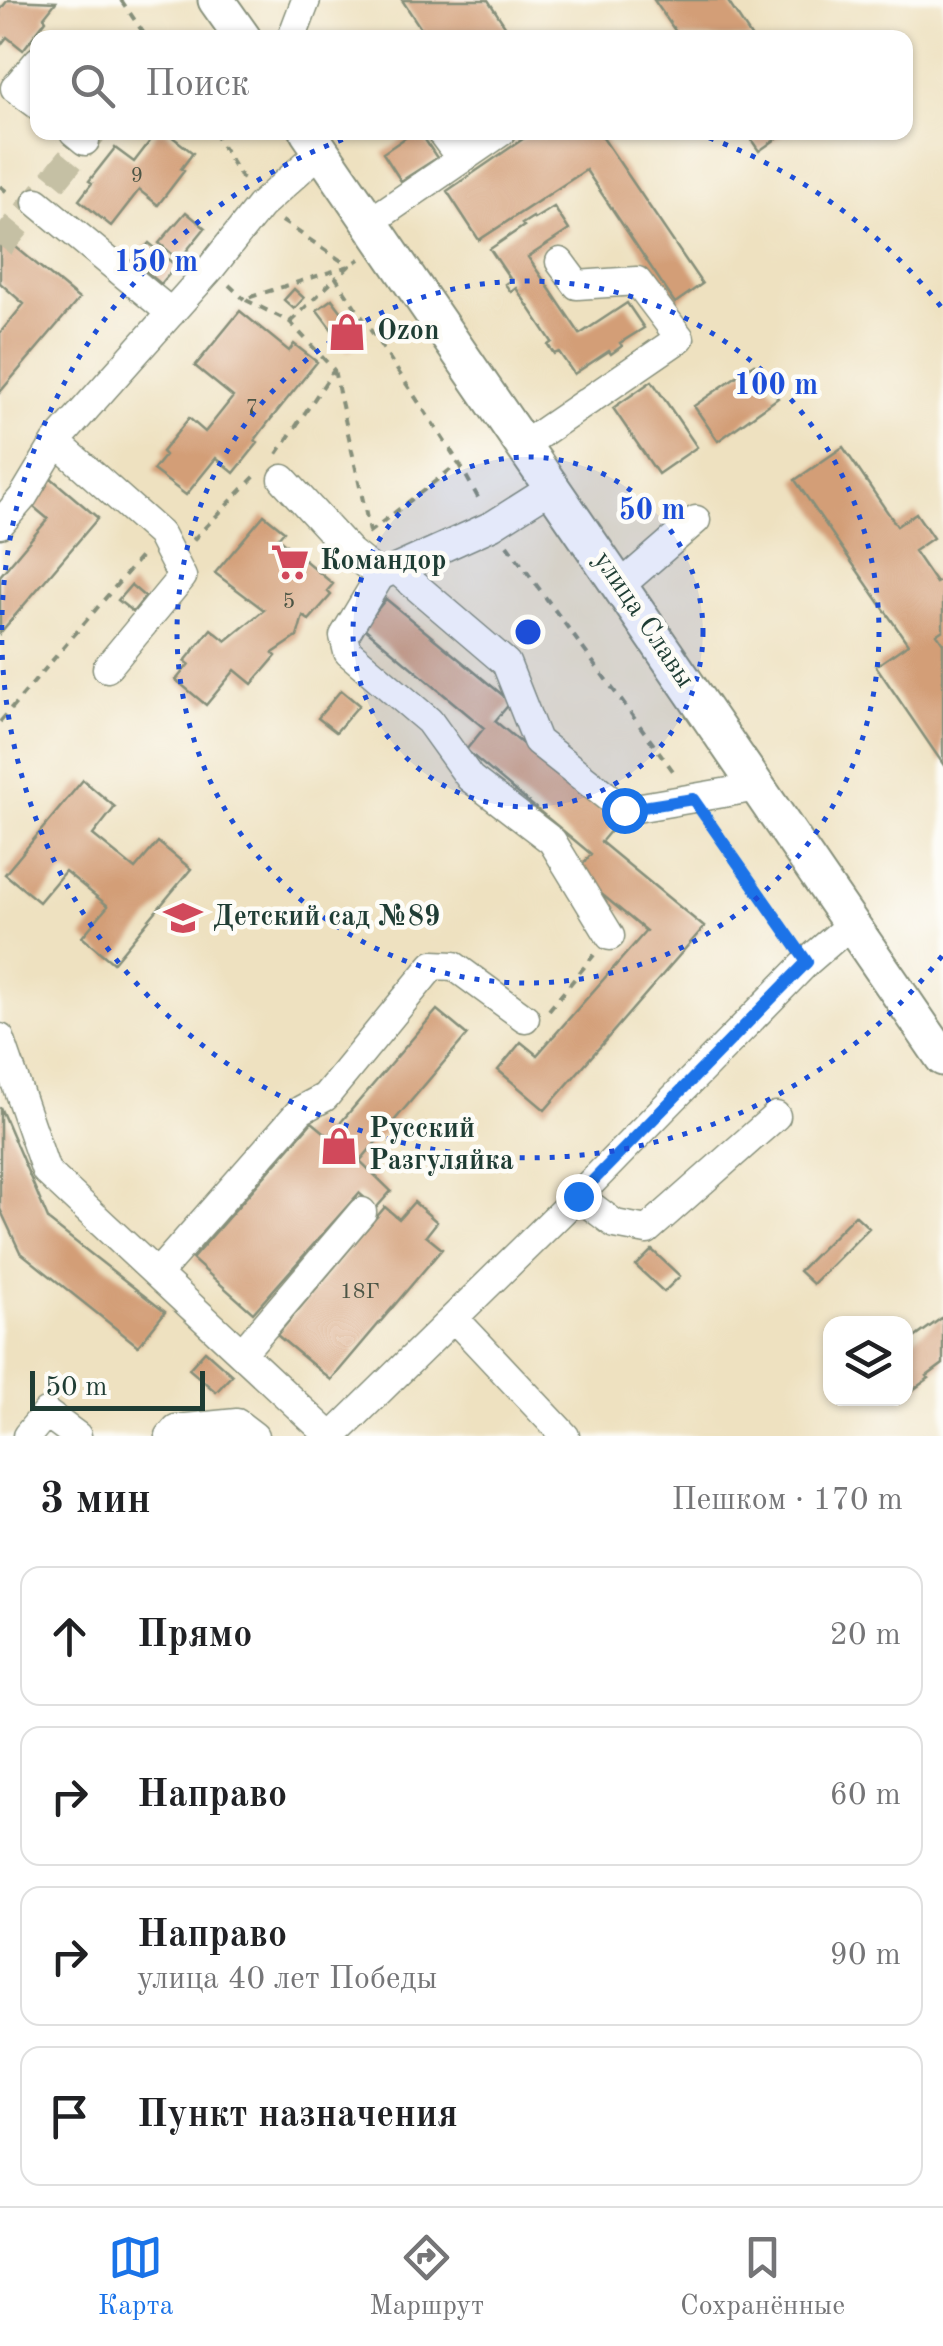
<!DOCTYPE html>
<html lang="ru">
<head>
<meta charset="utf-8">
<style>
  :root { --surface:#fff; --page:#f2f2f2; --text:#202124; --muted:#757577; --line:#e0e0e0; --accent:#1a73e8 }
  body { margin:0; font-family:"Old Standard TT",serif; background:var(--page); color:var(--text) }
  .controls { position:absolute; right:30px; bottom:30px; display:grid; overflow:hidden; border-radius:20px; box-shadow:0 2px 8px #0004 }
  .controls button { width:90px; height:90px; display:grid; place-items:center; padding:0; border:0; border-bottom:2px solid var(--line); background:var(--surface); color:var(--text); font:50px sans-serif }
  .scale { position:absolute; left:30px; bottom:25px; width:175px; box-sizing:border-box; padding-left:10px; border:5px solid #1f3d34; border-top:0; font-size:28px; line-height:35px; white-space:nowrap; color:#1f3d34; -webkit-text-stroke:8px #fdfcf7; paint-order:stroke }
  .stop { position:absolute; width:30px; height:30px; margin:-22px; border:8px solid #1a73e8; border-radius:50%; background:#fff }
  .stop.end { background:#1a73e8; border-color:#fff; box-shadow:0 2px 10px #0008 }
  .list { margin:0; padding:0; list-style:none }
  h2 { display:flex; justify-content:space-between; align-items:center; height:130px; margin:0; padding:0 40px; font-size:42px }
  h2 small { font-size:32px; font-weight:400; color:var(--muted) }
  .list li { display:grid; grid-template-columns:65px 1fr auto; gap:30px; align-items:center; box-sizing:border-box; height:140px; margin:0 20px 20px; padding:0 20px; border:2px solid var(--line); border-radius:20px }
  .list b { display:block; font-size:38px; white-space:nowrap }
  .list p { margin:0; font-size:32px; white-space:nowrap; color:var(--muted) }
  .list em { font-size:32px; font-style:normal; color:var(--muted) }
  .icon { flex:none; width:55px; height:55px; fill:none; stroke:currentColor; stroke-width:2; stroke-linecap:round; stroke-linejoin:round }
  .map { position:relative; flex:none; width:943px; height:1436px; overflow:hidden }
  .search { position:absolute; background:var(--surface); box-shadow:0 2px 8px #0004; left:30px; right:30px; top:30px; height:110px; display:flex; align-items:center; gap:25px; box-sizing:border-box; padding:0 35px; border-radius:20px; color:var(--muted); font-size:38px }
  .sheet { height:770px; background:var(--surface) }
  nav { display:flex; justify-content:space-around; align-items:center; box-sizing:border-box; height:140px; border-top:2px solid var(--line); background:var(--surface); font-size:28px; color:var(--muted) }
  nav a { display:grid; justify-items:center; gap:5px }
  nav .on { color:var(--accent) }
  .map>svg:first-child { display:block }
  .building { fill:#d39e77 }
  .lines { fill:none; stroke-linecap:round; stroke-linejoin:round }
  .minor-tunnel { stroke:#c5c0a4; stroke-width:28; stroke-dasharray:28 14; stroke-linecap:butt }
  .minor-casing { stroke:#868f7a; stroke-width:31 }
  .major-casing { stroke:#868f7a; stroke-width:39 }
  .path { stroke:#868f7a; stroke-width:4; stroke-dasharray:8 8; stroke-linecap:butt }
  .minor { stroke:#fff; stroke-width:28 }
  .major { stroke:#fff; stroke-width:35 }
  .route { stroke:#1a73e8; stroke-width:12 }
  .ring { fill:none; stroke:#1d4ed8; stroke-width:5; stroke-dasharray:5 10 }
  .labels { text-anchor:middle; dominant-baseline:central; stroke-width:9; stroke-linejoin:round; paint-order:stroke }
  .number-label { font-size:22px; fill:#4c5545 }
  .poi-label { font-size:28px; font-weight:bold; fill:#1f3d34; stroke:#fdfcf7; text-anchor:start }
  .street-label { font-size:28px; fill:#1f3d34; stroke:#fdfcf7 }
  .centre { fill:#1d4ed8; stroke:#fdfcf7; stroke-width:5 }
  .ring-label { font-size:30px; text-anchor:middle; font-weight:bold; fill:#1d4ed8; stroke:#fdfcf7; stroke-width:9; stroke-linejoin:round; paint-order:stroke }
</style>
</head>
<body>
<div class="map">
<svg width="943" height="1436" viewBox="0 0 943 1436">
  <rect width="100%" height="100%" fill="#fdfcf7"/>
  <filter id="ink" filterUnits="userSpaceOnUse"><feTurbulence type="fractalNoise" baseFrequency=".01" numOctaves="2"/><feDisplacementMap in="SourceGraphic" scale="20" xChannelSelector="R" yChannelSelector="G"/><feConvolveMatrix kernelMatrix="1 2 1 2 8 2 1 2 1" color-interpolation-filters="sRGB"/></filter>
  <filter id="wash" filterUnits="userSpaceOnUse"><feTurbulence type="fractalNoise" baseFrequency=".0048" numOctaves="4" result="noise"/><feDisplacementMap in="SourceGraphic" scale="40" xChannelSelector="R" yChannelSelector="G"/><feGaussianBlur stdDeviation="2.25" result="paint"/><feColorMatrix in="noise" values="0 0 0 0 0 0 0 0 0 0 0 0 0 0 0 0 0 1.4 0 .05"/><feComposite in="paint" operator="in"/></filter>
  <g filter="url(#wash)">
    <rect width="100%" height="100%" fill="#eee1c0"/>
    <g id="blocks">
      <path class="building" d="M8,0L56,2L44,17L46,20L23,50L7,37L0,46V10Z
        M402,0H488L513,38H427Z
        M654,0H727L752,38H680Z
        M157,132H166L193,153L181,169L184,171L158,205L139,190L111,226L79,200L92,183L89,181L115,148L134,162Z
        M414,132H420L437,158L401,181L383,153Z
        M533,132H599L702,284L675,303L586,170L479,240L447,191Z
        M746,132H786L759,151Z
        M554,207L569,230L528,257L580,334L627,303L644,328L620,343L622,346L611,354L609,351L574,374L559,352L554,354L548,345L552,342L516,288L511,292L505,284L511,280L490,249L524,226L522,224L533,217L534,219Z
        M186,212L205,228L179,260L159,243Z
        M0,234L79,299L0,392V333L24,304L0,283Z
        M149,243L176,266L161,284L141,267L147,260L139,254Z
        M294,289L304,298L294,309L284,300Z
        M332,299L363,340L348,351L317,310Z
        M240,311L289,351L294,344L317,362L267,424L255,440L258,443L234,473L216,458L186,495L153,470L165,455L162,452L189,418L205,432L233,397L195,366Z
        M754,364L778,398L718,441L694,406Z
        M652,381L697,447L658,474L613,408Z
        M843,447L897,526L916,513L933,538L914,551L936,583L943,579V630L937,634L943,643V764L876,666L908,644L795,480Z
        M51,478L98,518L0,633V576L48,519L29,503Z
        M264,515L284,531L278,538L333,584L327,591L331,595L309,620L303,616L297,637L273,653L276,656L252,684L235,670L206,705L176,680L189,664L185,661L211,629L226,641L264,610L215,573Z
        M131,585L145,597L133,612L118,600Z
        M386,599L511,702L495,721L617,823L601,842L704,927L545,1110L498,1070L521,1042L537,1055L646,931L576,873L591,854L466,750L484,728L363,627Z
        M341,690L359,705L336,732L318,718Z
        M83,780L115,807L93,835L135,869L158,842L191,869L113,963L82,937L108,906L65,871L39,902L5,874Z
        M437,1010L467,1035L360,1161L391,1191L376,1208L359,1193L253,1313L192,1259L312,1122L329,1136Z
        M0,1107L49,1221L165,1312L138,1346L20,1252L0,1209Z
        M414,1202L437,1222L426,1236L442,1249L331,1380L277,1335L385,1207L399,1219Z
        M855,1215L869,1228L813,1284L799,1271Z
        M652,1250L680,1276L664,1292L636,1266Z
        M943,1317V1364L927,1376L929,1378L906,1395V1344Z
        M205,1351L232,1375L216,1392L189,1369Z"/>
    </g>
  </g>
  <g filter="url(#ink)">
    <use href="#blocks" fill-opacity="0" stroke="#868f7a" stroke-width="2.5"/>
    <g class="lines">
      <path class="minor-tunnel" d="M0,246L93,132"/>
      <g class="minor-casing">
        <path id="minor" d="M292,37L306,0
          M38,61L15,88L38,105
          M74,132L85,141
          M441,132L461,159
          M37,202L171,313
          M370,222L501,132
          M56,442L160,534L182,577L107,668
          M524,445L680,338L637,281L577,285L560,262
          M283,479L350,552L380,576
          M553,487L493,525L380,576L344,636L348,652L429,721L470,778L552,841L610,936
          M0,524L23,497L56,442L210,269L260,206L321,151
          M397,570L506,663L537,741L624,810L758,787
          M620,586L696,520
          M0,1038L46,1171L330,1436
          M578,1196L615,1224L647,1230L776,1116
          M157,1274L301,1110L325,1097L433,965L454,966L525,1018
          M454,1318L565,1436
          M242,1353L362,1212
          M27,1436L46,1413L77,1436
          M170,1436L176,1429L237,1423L254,1436
          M333,1436L578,1196L807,962L851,924"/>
      </g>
      <g class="major-casing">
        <path id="major" d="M216,0L243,38
          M308,132L943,1058"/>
      </g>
      <path class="path" d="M121,0L147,38
        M213,132L245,183
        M0,186L12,196
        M282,221L349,266L336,278L459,463L481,503
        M229,285L244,299
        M290,322L336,278
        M334,370L370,532
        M277,454L334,370L290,322L244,299L349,266L360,259
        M368,533L459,463
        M193,540L256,475
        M507,545L676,775
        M0,722L143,554
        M708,820L794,943
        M549,1010L594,955"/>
      <use href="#minor" class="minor"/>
      <use href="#major" class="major"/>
    </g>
  </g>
  <g class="lines" filter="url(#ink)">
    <path class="route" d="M578,1196L807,962L693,799L624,810"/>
  </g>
  <circle cx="528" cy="632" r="175" fill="#1d4ed8" fill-opacity=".12"/>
  <g class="ring">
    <circle cx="528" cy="632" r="175"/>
    <circle cx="528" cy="632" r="351"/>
    <path d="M942 956A526 526 0 1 1 361 133M695 133A526 526 0 0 1 942 308"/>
  </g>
  <defs>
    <g id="shop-bare" transform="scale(3)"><path d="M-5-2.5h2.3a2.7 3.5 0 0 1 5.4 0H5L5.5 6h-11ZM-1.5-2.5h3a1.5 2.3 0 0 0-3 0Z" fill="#d1495b" stroke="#fdfcf7" stroke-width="2.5" paint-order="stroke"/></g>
    <g id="supermarket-bare" transform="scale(3)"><path d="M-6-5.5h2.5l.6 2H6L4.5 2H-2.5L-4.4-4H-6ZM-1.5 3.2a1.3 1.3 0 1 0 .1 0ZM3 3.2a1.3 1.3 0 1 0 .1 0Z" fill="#d1495b" stroke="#fdfcf7" stroke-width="2.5" paint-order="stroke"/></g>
    <g id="school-bare" transform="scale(3)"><path d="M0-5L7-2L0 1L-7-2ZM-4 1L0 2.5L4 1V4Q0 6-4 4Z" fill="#d1495b" stroke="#fdfcf7" stroke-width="2.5" paint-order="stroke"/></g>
  </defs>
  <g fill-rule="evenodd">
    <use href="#shop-bare" x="347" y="332"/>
    <use href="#supermarket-bare" x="290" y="562"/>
    <use href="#school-bare" x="183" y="918"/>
    <use href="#shop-bare" x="339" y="1146"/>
  </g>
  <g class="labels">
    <g class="number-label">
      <text x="137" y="176">9</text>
      <text x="252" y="408">7</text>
      <text x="289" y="602">5</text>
      <text x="360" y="1292">18Г</text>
    </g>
    <g class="poi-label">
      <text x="377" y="332">Ozon</text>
      <text x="320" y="562">Командор</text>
      <text x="213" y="918">Детский сад №89</text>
      <text x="369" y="1130">Русский<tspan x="369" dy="32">Разгуляйка</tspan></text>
    </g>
    <g class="street-label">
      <text transform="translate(643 620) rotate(56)">улица Славы</text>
    </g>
  </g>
  <circle cx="528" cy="632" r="15" class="centre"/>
  <g class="ring-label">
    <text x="156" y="271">150 m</text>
    <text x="776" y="394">100 m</text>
    <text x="652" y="519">50 m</text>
  </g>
</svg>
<div class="controls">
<button><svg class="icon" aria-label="layers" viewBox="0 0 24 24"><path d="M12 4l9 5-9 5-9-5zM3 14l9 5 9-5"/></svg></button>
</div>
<div class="scale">50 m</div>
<div class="stop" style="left:624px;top:810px"></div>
<div class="stop end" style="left:578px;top:1196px"></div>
<div class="search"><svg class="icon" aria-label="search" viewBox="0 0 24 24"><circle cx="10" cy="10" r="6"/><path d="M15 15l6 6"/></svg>Поиск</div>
</div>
<section class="sheet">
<h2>3 мин<small>Пешком · 170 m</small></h2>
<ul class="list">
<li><svg class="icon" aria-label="ahead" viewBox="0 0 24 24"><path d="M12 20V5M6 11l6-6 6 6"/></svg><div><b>Прямо</b></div><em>20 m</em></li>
<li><svg class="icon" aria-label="right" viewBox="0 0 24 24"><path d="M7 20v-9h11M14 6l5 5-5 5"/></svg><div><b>Направо</b></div><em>60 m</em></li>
<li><svg class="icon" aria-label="right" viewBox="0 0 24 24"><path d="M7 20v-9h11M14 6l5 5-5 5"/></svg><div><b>Направо</b><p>улица 40 лет Победы</p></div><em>90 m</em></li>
<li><svg class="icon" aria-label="arrive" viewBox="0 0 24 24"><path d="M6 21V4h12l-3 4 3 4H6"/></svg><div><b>Пункт назначения</b></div></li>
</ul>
</section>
<nav>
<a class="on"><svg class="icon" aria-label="map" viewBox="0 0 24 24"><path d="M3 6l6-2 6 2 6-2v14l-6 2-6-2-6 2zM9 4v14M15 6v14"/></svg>Карта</a>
<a><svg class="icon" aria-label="directions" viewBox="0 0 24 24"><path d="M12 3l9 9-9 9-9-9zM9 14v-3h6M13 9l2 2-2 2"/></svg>Маршрут</a>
<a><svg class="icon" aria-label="saved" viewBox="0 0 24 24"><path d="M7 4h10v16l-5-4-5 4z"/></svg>Сохранённые</a>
</nav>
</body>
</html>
